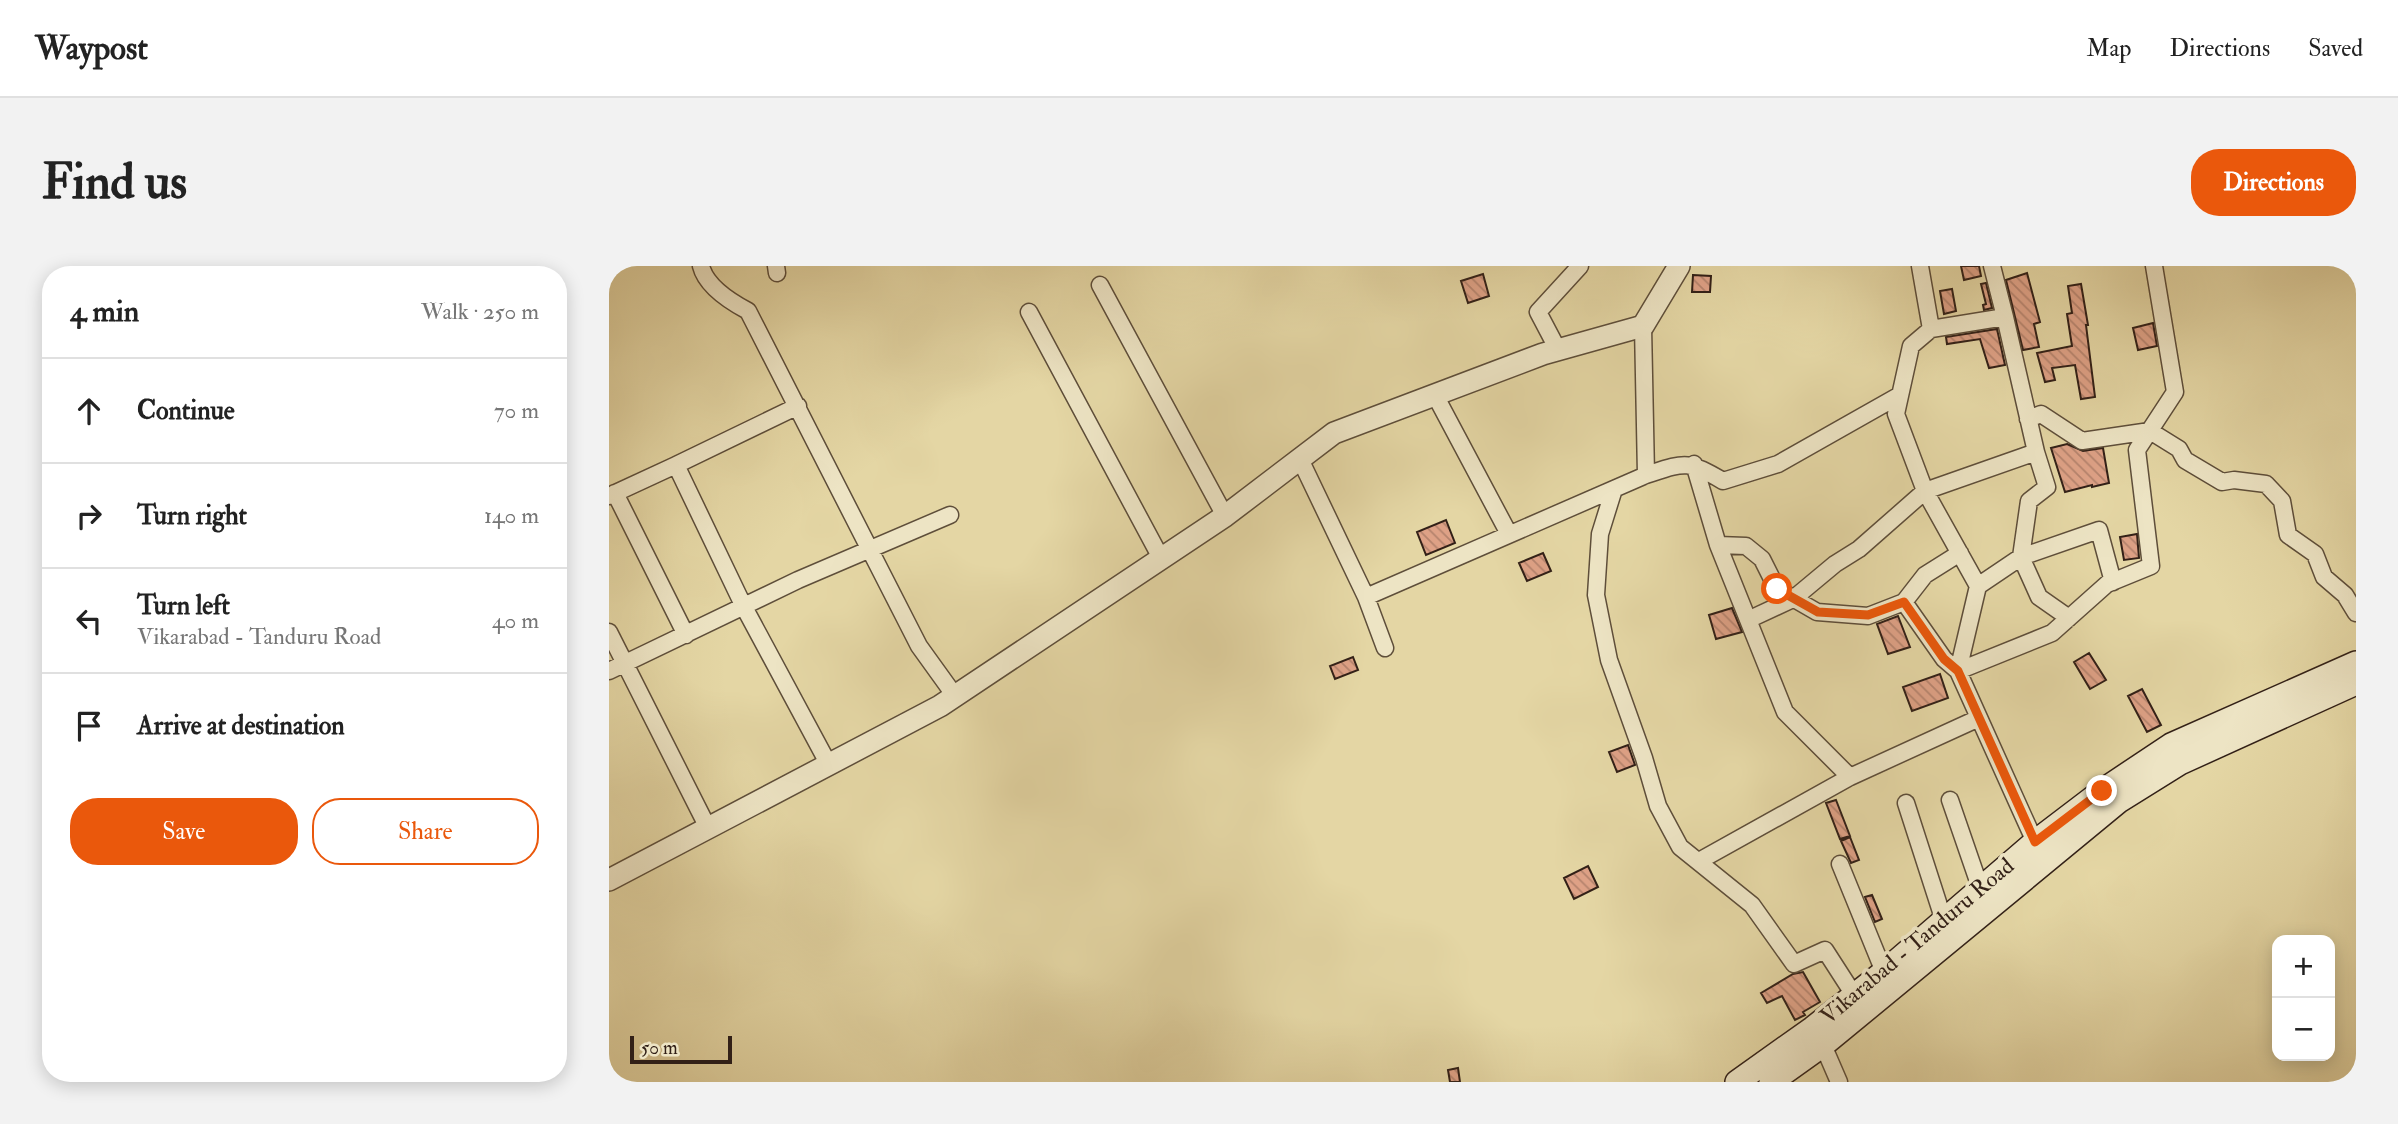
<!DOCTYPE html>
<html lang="en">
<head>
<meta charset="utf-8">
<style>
  :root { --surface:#fff; --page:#f2f2f2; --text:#222; --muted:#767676; --line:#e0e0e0; --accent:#ea580c }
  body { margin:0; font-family:"IM FELL Double Pica",serif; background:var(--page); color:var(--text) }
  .controls { position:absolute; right:21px; bottom:21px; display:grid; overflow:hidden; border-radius:14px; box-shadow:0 4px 18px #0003 }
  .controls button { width:63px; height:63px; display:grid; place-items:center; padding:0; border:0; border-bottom:2px solid var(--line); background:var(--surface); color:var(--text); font:35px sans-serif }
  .scale { position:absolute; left:21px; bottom:18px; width:102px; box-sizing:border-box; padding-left:7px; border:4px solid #322017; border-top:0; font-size:19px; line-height:24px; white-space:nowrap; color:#322017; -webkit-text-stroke:5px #ede4c4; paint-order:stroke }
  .stop { position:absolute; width:21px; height:21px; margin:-16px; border:5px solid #ea580c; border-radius:50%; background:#fff }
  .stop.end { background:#ea580c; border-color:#fff; box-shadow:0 2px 7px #0008 }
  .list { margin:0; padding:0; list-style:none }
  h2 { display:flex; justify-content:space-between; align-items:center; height:91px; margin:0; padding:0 28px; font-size:30px }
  h2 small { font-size:23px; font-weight:400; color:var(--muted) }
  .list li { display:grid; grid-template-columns:46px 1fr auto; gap:21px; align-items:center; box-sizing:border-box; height:105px; padding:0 28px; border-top:2px solid var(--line) }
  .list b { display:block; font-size:26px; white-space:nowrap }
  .list p { margin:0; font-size:23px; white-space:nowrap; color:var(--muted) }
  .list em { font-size:23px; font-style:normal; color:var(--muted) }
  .actions { display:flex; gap:14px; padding:21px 28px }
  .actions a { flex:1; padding:16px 0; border:2px solid var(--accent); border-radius:28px; text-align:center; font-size:24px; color:var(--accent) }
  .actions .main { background:var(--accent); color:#fff }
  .icon { flex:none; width:38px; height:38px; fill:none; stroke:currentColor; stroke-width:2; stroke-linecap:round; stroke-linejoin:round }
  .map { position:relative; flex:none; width:1747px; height:816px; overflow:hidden; border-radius:28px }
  header { display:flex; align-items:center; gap:42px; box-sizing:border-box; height:98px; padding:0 35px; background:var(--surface); border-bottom:2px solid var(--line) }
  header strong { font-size:33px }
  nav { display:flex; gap:38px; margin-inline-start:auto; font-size:24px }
  .intro { display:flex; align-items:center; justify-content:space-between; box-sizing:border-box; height:168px; padding:0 42px }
  h1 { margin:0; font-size:49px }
  .button { padding:18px 32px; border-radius:28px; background:var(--accent); color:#fff; font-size:24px; font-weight:700 }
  main { display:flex; gap:42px; padding:0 42px }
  aside { flex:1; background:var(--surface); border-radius:28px; box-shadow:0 4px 18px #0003 }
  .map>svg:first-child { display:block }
  .building { fill:url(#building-back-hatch); stroke:#322017; stroke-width:2 }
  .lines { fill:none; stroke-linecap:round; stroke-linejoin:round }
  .minor-casing { stroke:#5e4e3a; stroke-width:19 }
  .tertiary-casing { stroke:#5e4e3a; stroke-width:24 }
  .secondary-casing { stroke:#322017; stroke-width:26 }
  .minor { stroke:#ede4c4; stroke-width:16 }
  .tertiary { stroke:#ede4c4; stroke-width:21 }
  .secondary { stroke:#ede4c4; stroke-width:23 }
  .route { stroke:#ea580c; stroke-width:9 }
  .labels { text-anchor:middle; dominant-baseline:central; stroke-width:7; stroke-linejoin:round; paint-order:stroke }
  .street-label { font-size:23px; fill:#322017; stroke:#ede4c4 }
</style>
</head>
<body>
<header>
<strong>Waypost</strong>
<nav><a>Map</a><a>Directions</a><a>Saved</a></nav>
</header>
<div class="intro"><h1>Find us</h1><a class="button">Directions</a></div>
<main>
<aside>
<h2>4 min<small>Walk · 250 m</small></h2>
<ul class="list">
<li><svg class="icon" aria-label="ahead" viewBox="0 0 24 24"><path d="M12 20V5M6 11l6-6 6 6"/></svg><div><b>Continue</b></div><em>70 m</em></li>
<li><svg class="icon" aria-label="right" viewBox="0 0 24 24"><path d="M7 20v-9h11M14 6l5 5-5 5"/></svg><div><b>Turn right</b></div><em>140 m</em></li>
<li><svg class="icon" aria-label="left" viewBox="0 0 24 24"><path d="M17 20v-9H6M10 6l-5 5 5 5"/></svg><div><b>Turn left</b><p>Vikarabad - Tanduru Road</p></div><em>40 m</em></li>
<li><svg class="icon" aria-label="arrive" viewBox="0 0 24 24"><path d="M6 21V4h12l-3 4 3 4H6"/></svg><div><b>Arrive at destination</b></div></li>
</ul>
<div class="actions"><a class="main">Save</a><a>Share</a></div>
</aside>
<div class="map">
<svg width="1747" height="816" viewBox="0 0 1747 816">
  <defs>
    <pattern id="building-back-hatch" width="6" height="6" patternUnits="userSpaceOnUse" patternTransform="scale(1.75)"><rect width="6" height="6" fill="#dea186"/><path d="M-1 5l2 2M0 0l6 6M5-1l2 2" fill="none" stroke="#b5836d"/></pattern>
  </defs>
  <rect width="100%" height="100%" fill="#e4d6a4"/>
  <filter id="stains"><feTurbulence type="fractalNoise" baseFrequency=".00286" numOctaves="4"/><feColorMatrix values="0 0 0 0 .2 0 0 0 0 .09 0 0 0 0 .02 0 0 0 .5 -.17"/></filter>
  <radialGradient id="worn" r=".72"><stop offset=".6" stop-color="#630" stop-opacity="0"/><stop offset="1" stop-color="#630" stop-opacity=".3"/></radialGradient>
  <path class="building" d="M1352,0H1370L1372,10L1355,14Z
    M1418,7L1431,56L1425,58L1430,81L1414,84L1397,14Z
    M874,8L880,30L859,37L852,15Z
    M1084,9L1102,10L1101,26H1083Z
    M1377,17L1383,42L1375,44L1374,39L1377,38L1372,18Z
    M1472,18L1479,59H1477L1486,131L1472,133L1466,99L1443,102L1446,114L1436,116L1428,87L1463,80L1458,48L1463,47L1459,20Z
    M1343,23L1347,45L1335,48L1331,25Z
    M1544,57L1548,80L1529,84L1524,62Z
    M1388,63L1396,99L1380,102L1371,73L1338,78L1337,71Z
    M1458,178L1474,185L1494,182L1500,217L1483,221V219L1456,226L1442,182Z
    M837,254L846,277L817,289L808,266Z
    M1528,268L1530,292L1515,294L1511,271Z
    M934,287L942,305L918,315L910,297Z
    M1123,342L1133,366L1107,373L1100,349Z
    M1289,350L1301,381L1279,388L1268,358Z
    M1480,387L1497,414L1481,423L1465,396Z
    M744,391L749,404L726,413L721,400Z
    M1331,408L1339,432L1303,445L1294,421Z
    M1533,423L1552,459L1538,466L1519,430Z
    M1019,479L1026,499L1008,506L1000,486Z
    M1227,534L1241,570L1231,573L1217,537Z
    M1241,571L1250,594L1242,597L1232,575Z
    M979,600L989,621L965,633L955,612Z
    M1263,629L1273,653L1266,656L1256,631Z
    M1194,706L1211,736L1194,746L1196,749L1186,754L1173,730L1158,737L1152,727L1184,708Z
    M849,802L851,816H841L839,804Z"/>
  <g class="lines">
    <g class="minor-casing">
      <path id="minor" d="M92,0C97,20 122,36 139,45L310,380L346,430
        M167,0L168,7
        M1311,0L1322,63L1396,51L1383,0
        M1745,0L1747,2
        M491,19L616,250
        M420,46L553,294
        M1034,60L1037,209
        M1322,63L1302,80L1287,148L1316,225L1427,186L1396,51
        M949,84L929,46L971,0
        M826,129L900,268
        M1419,153L1432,148L1473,175L1541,165L1570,183L1576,194L1613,216L1625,214L1657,218L1673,235L1679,269L1706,288L1715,311L1736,329L1747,347
        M691,193L757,331
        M1085,198L1109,279L1176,446L1241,511L1090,595
        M67,199L189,140
        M1005,223L991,268L987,329L1000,394L1035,492L1049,540L1071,581L1143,639L1185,698L1216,684L1245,729
        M6,227L77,369
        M0,230L67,199L135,341L220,499
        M1109,279L1137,280L1153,293L1168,323L1208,346L1259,350L1295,336L1316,309L1351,287
        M1369,320L1412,291L1420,235L1438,221L1427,186
        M1460,352L1430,331L1412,291L1490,264L1504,316
        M1141,353L1184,333L1226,298L1250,283L1316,225L1369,320L1349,405L1335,393L1295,336
        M0,366L99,562
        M776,382L757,331L1037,209C1077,196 1078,194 1114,215L1169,198L1291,129
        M0,405L189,314L341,249
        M1241,511L1370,452
        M1341,534L1372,624
        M1297,537L1335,655
        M1426,576L1349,405L1443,367L1498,318L1542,300L1528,184L1566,126L1545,0
        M1231,598L1275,706
        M1214,779L1230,816"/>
    </g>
    <g class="tertiary-casing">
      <path id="tertiary" d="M0,614L331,440L616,250L725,167L934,88L1034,60L1070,0"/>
    </g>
    <g class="secondary-casing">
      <path id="secondary" d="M1128,816L1204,762L1275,706L1426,576L1493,525L1562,479L1747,397
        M1162,816L1214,779L1510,535L1571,497L1747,417"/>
    </g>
    <use href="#minor" class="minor"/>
    <use href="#tertiary" class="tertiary"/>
    <use href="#secondary" class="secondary"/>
  </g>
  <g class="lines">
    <path class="route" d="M1168,323L1209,346L1259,349L1295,336L1335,393L1349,405L1426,576L1493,525"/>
  </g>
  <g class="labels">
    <g class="street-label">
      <text transform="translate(1308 675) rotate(-40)">Vikarabad - Tanduru Road</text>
    </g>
  </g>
  <rect width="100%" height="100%" filter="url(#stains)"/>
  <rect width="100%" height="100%" fill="url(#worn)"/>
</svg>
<div class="controls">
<button>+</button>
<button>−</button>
</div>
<div class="scale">50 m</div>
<div class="stop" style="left:1168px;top:323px"></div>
<div class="stop end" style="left:1493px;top:525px"></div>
</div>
</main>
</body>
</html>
